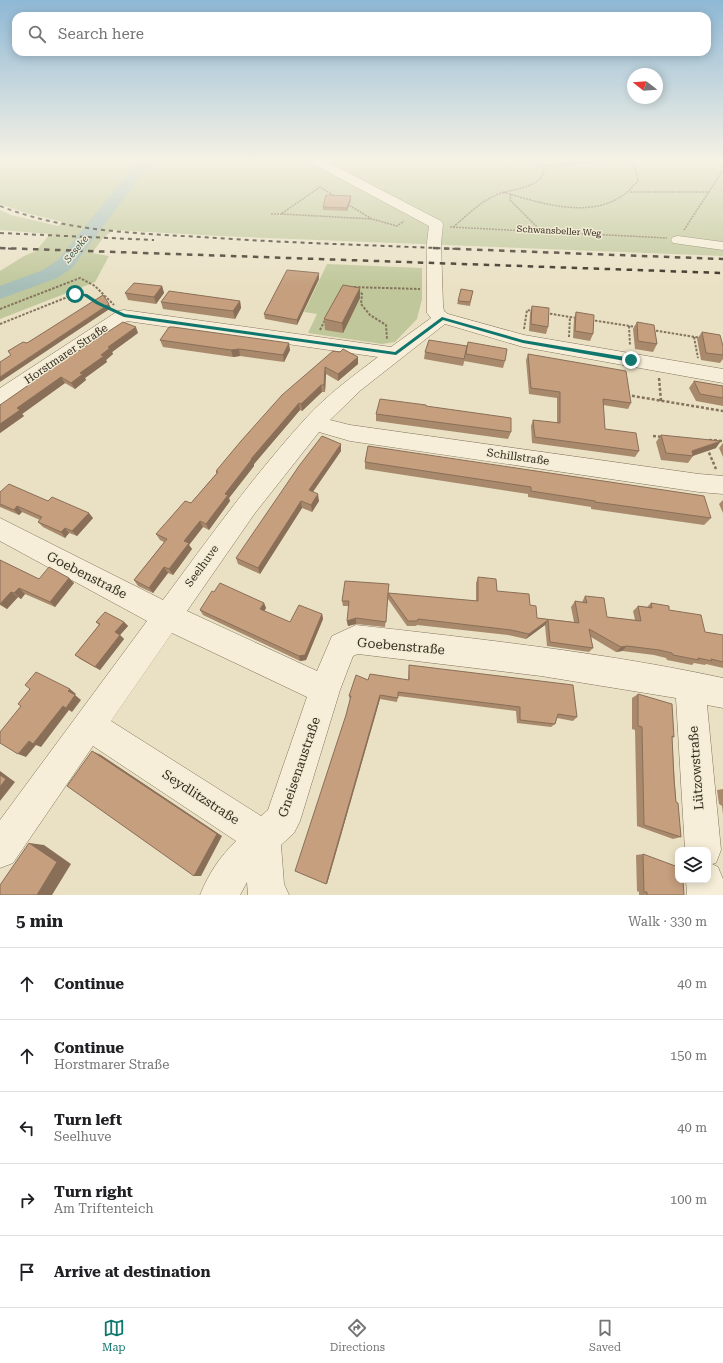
<!DOCTYPE html>
<html lang="en">
<head>
<meta charset="utf-8">
<style>
  :root { --surface:#fff; --page:#f2f2f2; --text:#202124; --muted:#757577; --line:#e0e0e0; --accent:#0f766e }
  body { margin:0; font-family:"Roboto Serif",serif; background:var(--page); color:var(--text) }
  .controls { position:absolute; right:12px; bottom:12px; display:grid; overflow:hidden; border-radius:8px; box-shadow:0 2px 10px #0003 }
  .controls button { width:36px; height:36px; display:grid; place-items:center; padding:0; border:0; border-bottom:1px solid var(--line); background:var(--surface); color:var(--text); font:20px sans-serif }
  .compass { position:absolute; left:627px; top:68px; width:36px; height:36px; border-radius:50%; background:var(--surface); box-shadow:0 2px 10px #0003; rotate:287deg }
  .stop { position:absolute; width:12px; height:12px; margin:-9px; border:3px solid #0f766e; border-radius:50%; background:#fff }
  .stop.end { background:#0f766e; border-color:#fff; box-shadow:0 1px 4px #0008 }
  .list { margin:0; padding:0; list-style:none }
  h2 { display:flex; justify-content:space-between; align-items:center; height:52px; margin:0; padding:0 16px; font-size:17px }
  h2 small { font-size:13px; font-weight:400; color:var(--muted) }
  .list li { display:grid; grid-template-columns:26px 1fr auto; gap:12px; align-items:center; box-sizing:border-box; height:72px; padding:0 16px; border-top:1px solid var(--line) }
  .list b { display:block; font-size:15px; white-space:nowrap }
  .list p { margin:0; font-size:13px; white-space:nowrap; color:var(--muted) }
  .list em { font-size:13px; font-style:normal; color:var(--muted) }
  .icon { flex:none; width:22px; height:22px; fill:none; stroke:currentColor; stroke-width:2; stroke-linecap:round; stroke-linejoin:round }
  .map { position:relative; flex:none; width:723px; height:895px; overflow:hidden }
  .search { position:absolute; background:var(--surface); box-shadow:0 2px 10px #0003; left:12px; right:12px; top:12px; height:44px; display:flex; align-items:center; gap:10px; box-sizing:border-box; padding:0 14px; border-radius:12px; color:var(--muted); font-size:15px }
  .sheet { height:412px; background:var(--surface) }
  nav { display:flex; justify-content:space-around; align-items:center; box-sizing:border-box; height:56px; border-top:1px solid var(--line); background:var(--surface); font-size:11px; color:var(--muted) }
  nav a { display:grid; justify-items:center; gap:2px }
  nav .on { color:var(--accent) }
  .map>svg:first-child { display:block }
  .green { fill:#c0c79a }
  .lines { fill:none; stroke-linecap:round; stroke-linejoin:round }
  .river { fill:#a7beb8; fill-rule:evenodd }
  .minor-casing { stroke:#84735d; stroke-width:1 }
  .path-far2 { stroke:#84735d; stroke-width:1.5; stroke-dasharray:2 1; stroke-linecap:butt }
  .path-far1 { stroke:#84735d; stroke-width:2; stroke-dasharray:2.5 1.5; stroke-linecap:butt }
  .path { stroke:#84735d; stroke-width:2.5; stroke-dasharray:3 2; stroke-linecap:butt }
  .minor { fill:#f6eed8; fill-rule:evenodd }
  .rail-far1 { stroke:#352b1f; stroke-width:2; stroke-dasharray:4 4; stroke-linecap:butt }
  .rail { stroke:#352b1f; stroke-width:2.5; stroke-dasharray:5.5 5.5; stroke-linecap:butt }
  .wall { fill:#a9896c }
  .shaded-wall { fill:#8a6f58 }
  .building { fill:#c59f7e; stroke:#8a6f58 }
  .route { fill:#0f766e }
  .labels { text-anchor:middle; dominant-baseline:central; stroke-width:3; stroke-linejoin:round; paint-order:stroke }
  .far-street-label { font-size:9px; fill:#352b1f; stroke:#f2ebd4 }
  .far-water-label { font-size:10px; font-style:italic; fill:#305453; stroke:#f2ebd4 }
  .street-label { font-size:11px; fill:#352b1f; stroke:#f2ebd4 }
  .near-street-label { font-size:13px; fill:#352b1f; stroke:#f2ebd4 }
</style>
</head>
<body>
<div class="map">
<svg width="723" height="895" viewBox="0 0 723 895">
  <rect width="100%" height="100%" fill="#eae1c5"/>
  <path class="green" d="M0,160H723V256L219,236L113,230L103,238L92,253L109,256L95,282L0,319V271L24,256L36,251L50,234L0,230V210L11,215L58,226L63,222L26,213L0,204Z
    M327,264L422,268V299L417,319L395,342L382,344L308,333L317,314L304,312Z"/>
  <g class="lines">
    <path class="river" d="M139,160H154L137,181L72,268L57,278L0,299V286L43,270L58,260Z"/>
    <g class="minor-casing">
      <path id="minor" d="M309,160H324L441,221L443,224L441,243L443,305L444,311L448,314L524,335L723,369V383L523,347L445,324L361,390L330,420L350,425L699,474L723,476V494L699,492L350,441L319,432L255,513L187,611L317,671L332,636L356,625C479,639 602,652 723,678V708L707,705L721,850L716,863L712,864L718,867L723,879V895H687L686,880H708V850H685L676,698L541,676L358,654L353,656L340,690L300,821L294,833L281,845L284,884L289,895H248L247,882L240,895H200C209,873 219,858 236,841L93,746L13,863L0,868V820L147,621L0,541V518L163,600C209,538 254,475 306,418C327,395 353,376 378,357L127,321L7,403L0,405V388L118,311L124,310L391,347L431,318L427,313V243L429,226L311,163ZM172,633L307,697L268,810L261,816L111,721Z
        M678,236L723,242V250L673,243L671,240L673,237Z"/>
    </g>
    <path class="path-far2" d="M544,166L613,160
      M503,192C540,203 590,220 625,194C630,190 634,185 638,181L635,167L629,160
      M630,192H710
      M511,194L510,200L540,230
      M336,197L320,187L281,214L372,219
      M347,204L372,219L397,226L404,221
      M271,214H281
      M450,227L667,238
      M453,227C468,215 482,199 502,193C514,189 541,187 544,171L538,160
      M684,230L723,170"/>
    <path class="path-far1" d="M350,287L420,289
      M358,290L362,294L361,304L370,315L386,325L387,339
      M0,309L80,278L95,286L114,305
      M546,313L576,318
      M591,320L636,327
      M0,324L75,294L85,295L96,302
      M629,326L630,346
      M524,329L527,310L533,311
      M320,330L325,320
      M652,330L701,338
      M569,337L570,317
      M694,337L698,358"/>
    <path class="path" d="M659,378L661,401
      M627,395L723,411
      M653,436L663,437
      M709,440L723,441
      M707,448L716,469"/>
    <use href="#minor" class="minor"/>
    <path class="rail-far1" d="M0,206C64,231 132,233 200,237C286,243 372,245 458,249
      M0,233L154,240
      M0,248L16,249"/>
    <path class="rail" d="M0,248L723,273
      M433,248L723,259"/>
  </g>
  <path class="wall" d="M351,196V200L347,211L323,210V207Z
    M319,279L297,325L265,319L264,314Z
    M162,286L164,293L156,304L128,300L125,293Z
    M360,288V298L343,333L325,330L324,319Z
    M473,291L470,306L457,304L458,301Z
    M240,301L241,308L235,319L163,309L161,302Z
    M532,306L548,327L546,334L529,331L530,313Z
    M576,312L593,334L590,341L573,338L574,319Z
    M637,322L657,344L653,352L635,349L633,329Z
    M702,332L723,346V359L720,363L701,360L697,339Z
    M138,333L112,352L113,354L106,360L107,362L85,378L86,380L75,389L65,383L22,414L24,416L0,433V405Z
    M160,340L290,350L284,362L240,356L233,357L163,347Z
    M429,340L505,361L503,368L464,361L466,354L463,366L424,359L425,352Z
    M333,351L358,357V364L338,381L326,374L325,392H322L302,411L300,410L254,464V466L229,498L230,501L209,530L203,527L189,545L192,549L173,575L168,573L153,593L138,586L134,580L164,542L160,540L156,534L191,503L216,474V471Z
    M528,354L631,403L628,409L603,405L605,429L639,451L635,457L532,443L531,426L533,420L557,423V398L529,394L526,360Z
    M694,381L723,386V406L696,401L689,388Z
    M426,406L511,432L508,439L376,421V414Z
    M661,435L716,448L693,456L688,463L661,460L656,442Z
    M723,443V457L719,448Z
    M341,444V451L313,492L319,501L312,512L302,508L260,574L238,564L236,558Z
    M368,446L711,518L704,525L591,509V507L528,497V494L365,469V462Z
    M0,492L48,501L93,518L77,536L69,533L65,538L43,527L38,522L40,520L22,512L19,515L0,507Z
    M723,500V513L719,504Z
    M0,560L39,579L69,578L74,583L55,607L25,594L21,599L18,597L7,609L0,605Z
    M478,577L497,591L530,605L537,618L574,622L571,607L575,601L582,602L585,596L607,617L635,620L633,611L638,606L647,607L651,603L669,610L705,632L723,635V668L706,664L705,665L694,663L692,665L667,660L666,658L654,655L622,651L616,652L591,637L593,648L589,652L547,646L545,625L526,639L508,635L417,625L416,626H407L388,599L385,627L356,624L348,626L347,621L349,606H343L342,601L388,593L476,601V583Z
    M214,592L264,603L266,608L264,611L290,622L322,614L323,619L306,660L300,661L203,615L200,610Z
    M96,622H124L128,626L120,635L124,639L100,670L80,659L75,655L99,625Z
    M409,665L577,717L573,721L557,718L555,724L551,727L517,723L516,711L398,696L397,702L380,699L327,884L346,715L350,700L349,696L368,680H408Z
    M638,694L674,737L672,738L676,802L681,837L673,839L637,826L635,730L632,729V698Z
    M723,789V815L722,806L719,804L717,790Z
    M643,854L684,895H639V892L637,891L636,855Z"/>
  <path class="shaded-wall" d="M351,196V200L347,211V208Z
    M319,273V279L297,325V320Z
    M162,286L164,293L156,304L154,297Z
    M360,288V298L343,333L342,323Z
    M240,301L241,308L235,319L233,311Z
    M109,304L111,308L0,382V377Z
    M136,327L138,333L112,352L113,354L106,360L107,362L85,378L86,380L75,389L71,383L80,373L108,347Z
    M289,343L290,350L284,362L283,355Z
    M239,349L240,356L233,357L231,350Z
    M358,357V364L338,381V374Z
    M325,367L326,374L325,392L324,385Z
    M61,377L65,383L22,414L24,416L0,433V424L17,408Z
    M321,385L322,392L302,411L301,404Z
    M299,403L300,410L254,464V466L229,498L230,501L209,530L206,524L225,494L251,459Z
    M721,441L716,448L692,456V451Z
    M341,444V451L309,497V490Z
    M318,494L319,501L312,512L311,505Z
    M301,501L302,508L260,574L258,568Z
    M17,506L22,512L19,515L14,510Z
    M89,513L93,518L77,536L72,531Z
    M200,521L203,527L189,545L192,549L173,575L169,569L184,541Z
    M65,528L69,533L65,538L61,532Z
    M164,567L168,573L153,593L149,588Z
    M69,578L74,583L55,607L50,602Z
    M19,588L25,594L21,599L14,593Z
    M11,592L18,597L7,609L0,604Z
    M264,603L266,608L262,615L260,609Z
    M322,614L323,619L306,660L300,661L299,656Z
    M356,618V624L348,626L347,621Z
    M548,620L545,625L526,639L529,634Z
    M124,622L128,626L120,635L124,639L100,670L95,667L115,632Z
    M627,646L622,651L616,652L621,647Z
    M70,689L76,694L75,695L68,691Z
    M75,695L81,700L72,712L66,708Z
    M380,695V699L327,884H326Z
    M63,706L69,710L41,747L36,745L26,757L18,754L29,741Z
    M92,751L101,755L222,836L201,876H194Z
    M0,771L15,782L0,801Z
    M29,843L44,845L71,864L52,895H37Z"/>
  <path class="building" d="M326,195L351,196L347,208L323,207Z
    M287,270L319,273L297,320L264,314Z
    M134,283L162,286L154,297L125,293Z
    M343,285L360,288L342,323L324,319Z
    M461,289L473,291L470,302L458,301Z
    M169,291L240,301L233,311L161,302Z
    M103,295L109,304L0,377V362L11,355L8,351L23,342L27,343Z
    M532,306L549,308L548,327L531,324Z
    M576,312L594,315L593,334L575,331Z
    M123,322L136,327L108,347L110,348L101,355L104,356L80,373L83,374L71,383L61,377L17,408L20,410L0,424V405L63,361Z
    M637,322L654,325L657,344L638,341Z
    M169,327H173L289,343L283,355L239,349L231,350L160,340Z
    M702,332L720,335L723,346V355L706,353Z
    M429,340L467,346L464,359L425,352Z
    M468,342L507,349L505,361L466,354Z
    M343,349L358,357L338,374L325,367L324,385H321L301,404L299,403L251,459H252L225,494L228,495L206,524L200,521L184,541L189,543L169,569L164,567L149,588L134,580L167,539L156,534L185,501L191,503L218,472L216,471L241,441L282,395L333,351L340,352Z
    M528,354L626,371L631,403L603,399L605,429L636,433L639,451L535,437L533,420L560,423V392L531,388Z
    M694,381L723,386V398L700,394Z
    M380,399L426,405V406L511,418V432L376,414Z
    M661,435L721,441L692,451L693,456L666,453Z
    M322,436L341,444L309,490L318,494L311,505L301,501L258,568L236,558L299,466Z
    M368,446L704,496L711,518L595,502V501L531,491V487L365,462Z
    M9,484L48,501L52,497L89,513L72,531L65,528L61,532L38,522L42,517L17,506L14,510L0,504V492Z
    M0,560L39,579L49,567L69,578L50,602L19,588L14,593L11,592L0,604Z
    M478,577L496,579L497,591L529,594L530,605L536,606L537,618L579,623L575,601L587,603L585,596L604,598L607,617L641,621L638,606L652,608L651,603L669,606V610L701,615L705,632L723,635V662L711,659L712,661L698,658L699,660L673,655L672,653L659,650L627,646L621,647L589,629L593,648L550,642L548,620L529,634L511,630L418,619L417,621H408L388,593L386,622L356,618L347,621L349,601H342L345,581L389,584L388,593L478,601Z
    M220,583L264,603L260,609L290,622L299,605L322,614L305,655L299,656L200,610L212,591L214,592Z
    M105,612L124,622L115,632L120,635L95,667L75,655L100,624L96,622Z
    M409,665L573,685L577,717L558,714L555,724L520,720V707L398,692V698L380,695L326,884L295,871L346,715L351,696H349L356,675L368,680L370,674L409,680Z
    M36,672L70,689L68,691L75,695L66,708L63,706L33,744L29,741L18,754L0,743V732L21,706L18,704L30,689L25,685Z
    M638,694L672,704L674,737L672,736L674,779L676,802L678,803L681,837L644,825L642,727L638,726Z
    M92,751L217,834L194,876L67,786Z
    M0,775L6,779L0,787Z
    M29,843L57,862L37,895H0V885Z
    M643,854L678,867V880H683L684,895H647V892H644Z"/>
  <linearGradient id="sky" x2="0" y2="1"><stop stop-color="#8eb8d5"/><stop offset="0.56" stop-color="#f6f2e5"/><stop offset="1" stop-color="#f6f2e5" stop-opacity="0"/></linearGradient>
  <rect width="723" height="286" fill="url(#sky)"/>
  <path class="route" d="M75,293L87,294L99,302L125,314L395,352L442,317L523,340L631,358L634,360L631,362L523,343L443,320L396,355L124,317L96,304L84,296L73,295Z"/>
  <g class="labels">
    <g class="far-street-label">
      <text transform="translate(559 231) rotate(3)">Schwansbeller Weg</text>
    </g>
    <g class="far-water-label">
      <text transform="translate(76 249) rotate(-51)">Seseke</text>
    </g>
    <g class="street-label">
      <text transform="translate(66 354) rotate(-34)">Horstmarer Straße</text>
      <text transform="translate(518 457) rotate(8)">Schillstraße</text>
      <text transform="translate(202 566) rotate(-54)">Seelhuve</text>
    </g>
    <g class="near-street-label">
      <text transform="translate(87 575) rotate(27)">Goebenstraße</text>
      <text transform="translate(401 646) rotate(5)">Goebenstraße</text>
      <text transform="translate(299 767) rotate(-71)">Gneisenaustraße</text>
      <text transform="translate(696 768) rotate(-94)">Lützowstraße</text>
      <text transform="translate(201 797) rotate(33)">Seydlitzstraße</text>
    </g>
  </g>
</svg>
<div class="controls">
<button><svg class="icon" aria-label="layers" viewBox="0 0 24 24"><path d="M12 4l9 5-9 5-9-5zM3 14l9 5 9-5"/></svg></button>
</div>
<svg class="compass" viewBox="-18 -18 36 36"><path d="M0-13l5 13h-10z" fill="#e53935"/><path d="M0 13l5-13h-10z" fill="#757577"/></svg>
<div class="stop" style="left:75px;top:294px"></div>
<div class="stop end" style="left:631px;top:360px"></div>
<div class="search"><svg class="icon" aria-label="search" viewBox="0 0 24 24"><circle cx="10" cy="10" r="6"/><path d="M15 15l6 6"/></svg>Search here</div>
</div>
<section class="sheet">
<h2>5 min<small>Walk · 330 m</small></h2>
<ul class="list">
<li><svg class="icon" aria-label="ahead" viewBox="0 0 24 24"><path d="M12 20V5M6 11l6-6 6 6"/></svg><div><b>Continue</b></div><em>40 m</em></li>
<li><svg class="icon" aria-label="ahead" viewBox="0 0 24 24"><path d="M12 20V5M6 11l6-6 6 6"/></svg><div><b>Continue</b><p>Horstmarer Straße</p></div><em>150 m</em></li>
<li><svg class="icon" aria-label="left" viewBox="0 0 24 24"><path d="M17 20v-9H6M10 6l-5 5 5 5"/></svg><div><b>Turn left</b><p>Seelhuve</p></div><em>40 m</em></li>
<li><svg class="icon" aria-label="right" viewBox="0 0 24 24"><path d="M7 20v-9h11M14 6l5 5-5 5"/></svg><div><b>Turn right</b><p>Am Triftenteich</p></div><em>100 m</em></li>
<li><svg class="icon" aria-label="arrive" viewBox="0 0 24 24"><path d="M6 21V4h12l-3 4 3 4H6"/></svg><div><b>Arrive at destination</b></div></li>
</ul>
</section>
<nav>
<a class="on"><svg class="icon" aria-label="map" viewBox="0 0 24 24"><path d="M3 6l6-2 6 2 6-2v14l-6 2-6-2-6 2zM9 4v14M15 6v14"/></svg>Map</a>
<a><svg class="icon" aria-label="directions" viewBox="0 0 24 24"><path d="M12 3l9 9-9 9-9-9zM9 14v-3h6M13 9l2 2-2 2"/></svg>Directions</a>
<a><svg class="icon" aria-label="saved" viewBox="0 0 24 24"><path d="M7 4h10v16l-5-4-5 4z"/></svg>Saved</a>
</nav>
</body>
</html>
